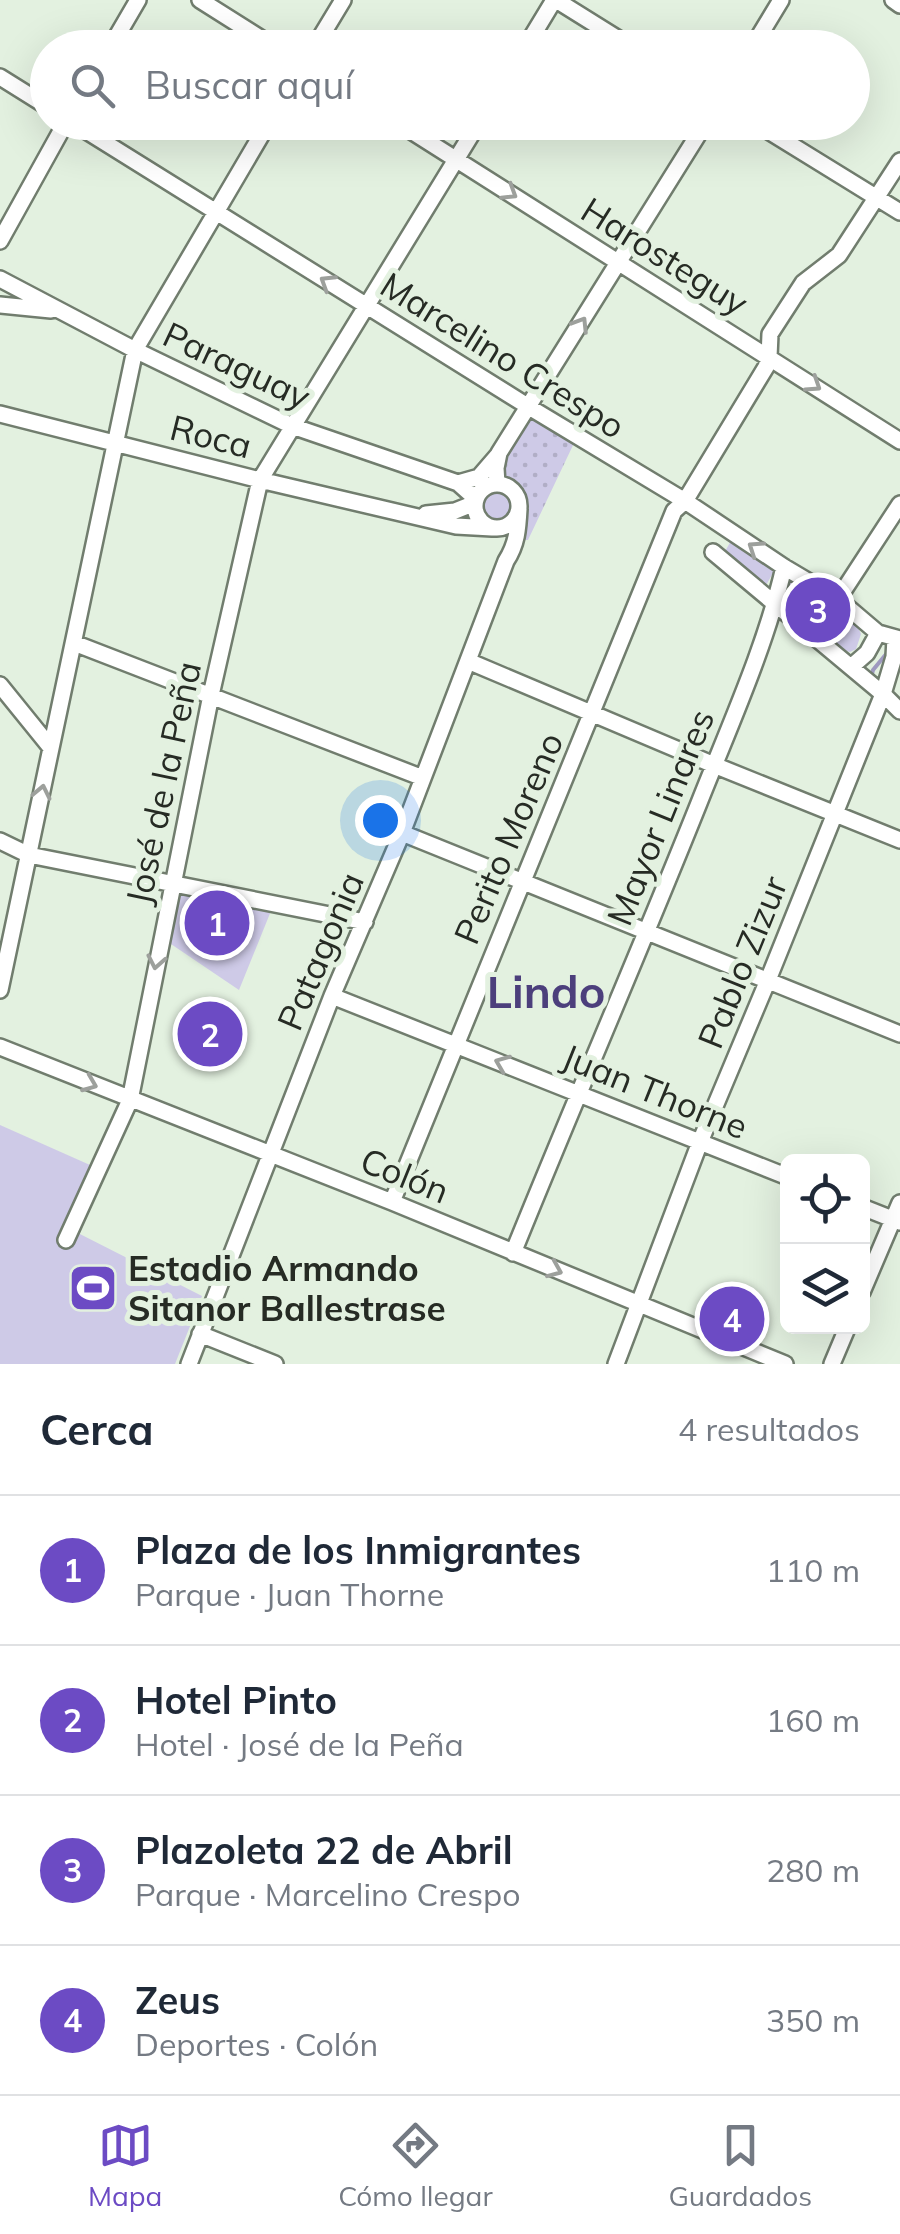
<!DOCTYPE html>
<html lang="es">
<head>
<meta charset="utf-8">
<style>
  :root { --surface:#fff; --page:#f6f6f7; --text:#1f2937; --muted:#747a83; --line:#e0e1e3; --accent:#6c4bc4 }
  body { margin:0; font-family:Mulish,sans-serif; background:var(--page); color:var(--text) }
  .controls { position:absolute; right:30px; bottom:30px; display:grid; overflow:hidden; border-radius:15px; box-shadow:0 10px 40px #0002 }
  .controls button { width:90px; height:90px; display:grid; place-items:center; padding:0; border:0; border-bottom:2px solid var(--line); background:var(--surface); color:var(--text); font:50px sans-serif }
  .you { position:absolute; left:380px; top:820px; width:35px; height:35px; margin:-25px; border:8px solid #fff; border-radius:50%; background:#1a73e8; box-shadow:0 0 0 15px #1a73e833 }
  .badge { display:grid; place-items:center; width:65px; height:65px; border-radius:50%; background:var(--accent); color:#fff; font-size:32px; font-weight:700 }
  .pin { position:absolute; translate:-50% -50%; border:5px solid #fff; box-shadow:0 2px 10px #0006 }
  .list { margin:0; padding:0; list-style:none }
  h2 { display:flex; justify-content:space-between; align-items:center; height:130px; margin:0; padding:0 40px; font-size:42px }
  h2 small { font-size:32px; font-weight:400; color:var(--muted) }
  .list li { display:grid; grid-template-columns:65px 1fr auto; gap:30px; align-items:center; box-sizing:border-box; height:150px; padding:0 40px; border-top:2px solid var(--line) }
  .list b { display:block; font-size:38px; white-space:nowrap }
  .list p { margin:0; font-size:32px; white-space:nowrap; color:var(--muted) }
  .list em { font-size:32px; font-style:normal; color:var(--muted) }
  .icon { flex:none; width:55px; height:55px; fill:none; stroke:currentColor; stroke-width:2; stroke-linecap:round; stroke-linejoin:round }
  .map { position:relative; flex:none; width:900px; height:1364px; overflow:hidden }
  .search { position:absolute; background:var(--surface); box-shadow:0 10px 40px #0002; left:30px; right:30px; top:30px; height:110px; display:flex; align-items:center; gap:25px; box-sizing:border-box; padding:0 35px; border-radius:55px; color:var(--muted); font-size:38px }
  .sheet { height:730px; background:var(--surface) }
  nav { display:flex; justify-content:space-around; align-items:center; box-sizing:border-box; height:140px; border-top:2px solid var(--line); background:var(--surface); font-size:28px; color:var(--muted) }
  nav a { display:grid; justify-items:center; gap:5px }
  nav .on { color:var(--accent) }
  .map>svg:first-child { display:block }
  .grass { fill:url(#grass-dots) }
  .park { fill:#cecae7 }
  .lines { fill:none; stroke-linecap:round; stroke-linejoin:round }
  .stream { stroke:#9e99bf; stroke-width:4 }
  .minor-casing { stroke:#717d6e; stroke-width:20 }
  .minor { stroke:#fff; stroke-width:15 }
  .oneway { stroke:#9da09c }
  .labels { text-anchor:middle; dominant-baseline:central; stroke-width:10; stroke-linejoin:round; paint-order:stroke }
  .street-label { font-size:35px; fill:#262b24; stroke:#e3f1e0 }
  .poi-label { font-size:35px; font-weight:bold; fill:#262b24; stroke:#e3f1e0; text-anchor:start }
  .district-label { font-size:45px; font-weight:bold; fill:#4c3f7c; stroke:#e3f1e0 }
</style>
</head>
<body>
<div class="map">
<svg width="900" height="1364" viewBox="0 0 900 1364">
  <defs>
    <pattern id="grass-dots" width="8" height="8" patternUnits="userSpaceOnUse" patternTransform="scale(2.5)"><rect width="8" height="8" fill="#cecae7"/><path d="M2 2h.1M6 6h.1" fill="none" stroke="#b1aec6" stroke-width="1.8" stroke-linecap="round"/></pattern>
  </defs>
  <rect width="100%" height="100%" fill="#e3f1e0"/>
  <path class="grass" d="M536,418L575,441L528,540H522C521,516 528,494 504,482L502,470L504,460L527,422Z"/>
  <path class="park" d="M481 505a16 16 0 1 1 32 0a16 16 0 1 1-32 0Z
    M732,539L773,568V573L765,587L723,555Z
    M792,578C818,592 850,604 861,634L856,649L850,652L843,650L785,606L783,593Z
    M177,891L273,906L239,990L165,940Z
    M0,1125L99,1169L72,1230L202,1296L175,1364H0Z"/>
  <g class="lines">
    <path class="stream" d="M871,678L873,670L887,653"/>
    <g class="minor-casing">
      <path id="minor" d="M200,0L276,48
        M556,0L633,48
        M893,0L900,5
        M110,48L138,0
        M314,48L343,0
        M525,48L554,0
        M752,48L781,0
        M0,77L48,107
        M72,122L529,407L685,501L784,567L838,599L878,633L900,639
        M397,122L900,441
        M754,122L900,212
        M0,241L66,122
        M0,279L135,350L292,426L458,483L476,499
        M0,305L51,310
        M0,414L260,480L456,526L492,528
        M458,483L479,477L498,455
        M497,484L496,468L499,453L706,122
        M475 506a22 22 0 1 1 44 0a22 22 0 1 1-44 0Z
        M426,514L455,511L475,503
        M713,552L883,694L900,711
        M838,599L900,504
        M74,643L423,778
        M468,661L714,765L900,840
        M851,667L867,653L878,633
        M0,685L51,748
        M402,833L900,1034
        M0,841L29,855L365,922
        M0,990L135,350L269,122
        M332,996L788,1177
        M0,1047L392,1202L785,1364
        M392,1202L674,511L685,501L766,367L769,357L770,334L803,283L839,255L900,161
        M862,1207L900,1222
        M66,1240L130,1100L211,695L260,480L479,122
        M513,1253C574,1102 639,953 699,803C729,727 766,646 784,567
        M862,1292L900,1203
        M200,1334L275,1364
        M189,1364L332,996L402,833L506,561C517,544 518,529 519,509
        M616,1364L700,1142L768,980L883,694L894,657L895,638
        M832,1364L848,1326"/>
    </g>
    <use href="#minor" class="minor"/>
  </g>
  <defs><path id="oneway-chevron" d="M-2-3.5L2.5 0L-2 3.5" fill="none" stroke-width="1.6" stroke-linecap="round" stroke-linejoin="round" transform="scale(2.5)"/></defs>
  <g class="oneway">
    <use href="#oneway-chevron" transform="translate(510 193) rotate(32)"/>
    <use href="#oneway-chevron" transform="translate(327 282) rotate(-148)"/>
    <use href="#oneway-chevron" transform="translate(581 324) rotate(-58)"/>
    <use href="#oneway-chevron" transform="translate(814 385) rotate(33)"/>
    <use href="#oneway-chevron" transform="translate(755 548) rotate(-146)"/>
    <use href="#oneway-chevron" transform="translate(42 792) rotate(-78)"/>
    <use href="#oneway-chevron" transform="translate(156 962) rotate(101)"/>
    <use href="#oneway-chevron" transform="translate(502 1063) rotate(-158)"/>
    <use href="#oneway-chevron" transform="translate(90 1084) rotate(22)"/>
    <use href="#oneway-chevron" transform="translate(555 1270) rotate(23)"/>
  </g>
  <defs>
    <g id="stadium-square" transform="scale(2.5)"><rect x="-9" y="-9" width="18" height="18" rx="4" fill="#6c4bc4" stroke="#e3f1e0"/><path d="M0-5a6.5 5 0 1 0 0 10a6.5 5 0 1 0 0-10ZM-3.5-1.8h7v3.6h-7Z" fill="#fff"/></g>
  </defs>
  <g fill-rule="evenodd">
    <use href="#stadium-square" x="93" y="1288"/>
  </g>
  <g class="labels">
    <g class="street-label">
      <text transform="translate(665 256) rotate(32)">Harosteguy</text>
      <text transform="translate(503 355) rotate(32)">Marcelino Crespo</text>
      <text transform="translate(237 365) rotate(25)">Paraguay</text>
      <text transform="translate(211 436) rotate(14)">Roca</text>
      <text transform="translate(163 783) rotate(-78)">José de la Peña</text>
      <text transform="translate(660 817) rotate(-68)">Mayor Linares</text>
      <text transform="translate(508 838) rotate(-67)">Perito Moreno</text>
      <text transform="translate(320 951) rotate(-67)">Patagonia</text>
      <text transform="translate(742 962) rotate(-68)">Pablo Zizur</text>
      <text transform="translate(655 1091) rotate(22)">Juan Thorne</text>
      <text transform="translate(405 1175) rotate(22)">Colón</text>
    </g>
    <g class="poi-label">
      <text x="128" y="1268">Estadio Armando<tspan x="128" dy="40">Sitanor Ballestrase</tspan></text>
    </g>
    <g class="district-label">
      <text x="546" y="991">Lindo</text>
    </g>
  </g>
</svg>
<div class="controls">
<button><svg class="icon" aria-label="locate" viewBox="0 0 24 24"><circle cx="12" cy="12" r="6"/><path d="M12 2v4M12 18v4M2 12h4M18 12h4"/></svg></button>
<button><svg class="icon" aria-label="layers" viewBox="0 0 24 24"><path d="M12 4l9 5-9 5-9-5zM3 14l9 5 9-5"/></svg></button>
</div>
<div class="you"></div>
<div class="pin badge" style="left:217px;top:923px">1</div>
<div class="pin badge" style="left:210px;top:1034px">2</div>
<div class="pin badge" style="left:818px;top:610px">3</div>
<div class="pin badge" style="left:732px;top:1319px">4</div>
<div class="search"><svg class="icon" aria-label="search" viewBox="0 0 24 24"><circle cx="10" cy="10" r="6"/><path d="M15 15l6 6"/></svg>Buscar aquí</div>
</div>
<section class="sheet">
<h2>Cerca<small>4 resultados</small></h2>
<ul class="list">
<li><span class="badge">1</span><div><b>Plaza de los Inmigrantes</b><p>Parque · Juan Thorne</p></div><em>110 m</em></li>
<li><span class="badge">2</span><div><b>Hotel Pinto</b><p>Hotel · José de la Peña</p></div><em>160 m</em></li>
<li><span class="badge">3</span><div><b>Plazoleta 22 de Abril</b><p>Parque · Marcelino Crespo</p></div><em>280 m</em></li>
<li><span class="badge">4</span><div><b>Zeus</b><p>Deportes · Colón</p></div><em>350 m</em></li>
</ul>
</section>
<nav>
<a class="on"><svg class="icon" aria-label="map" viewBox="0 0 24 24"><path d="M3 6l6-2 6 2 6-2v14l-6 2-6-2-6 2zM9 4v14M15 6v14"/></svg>Mapa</a>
<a><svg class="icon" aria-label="directions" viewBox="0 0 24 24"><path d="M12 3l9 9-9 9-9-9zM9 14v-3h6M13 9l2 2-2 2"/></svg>Cómo llegar</a>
<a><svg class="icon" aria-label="saved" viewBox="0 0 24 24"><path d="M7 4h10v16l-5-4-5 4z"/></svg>Guardados</a>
</nav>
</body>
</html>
